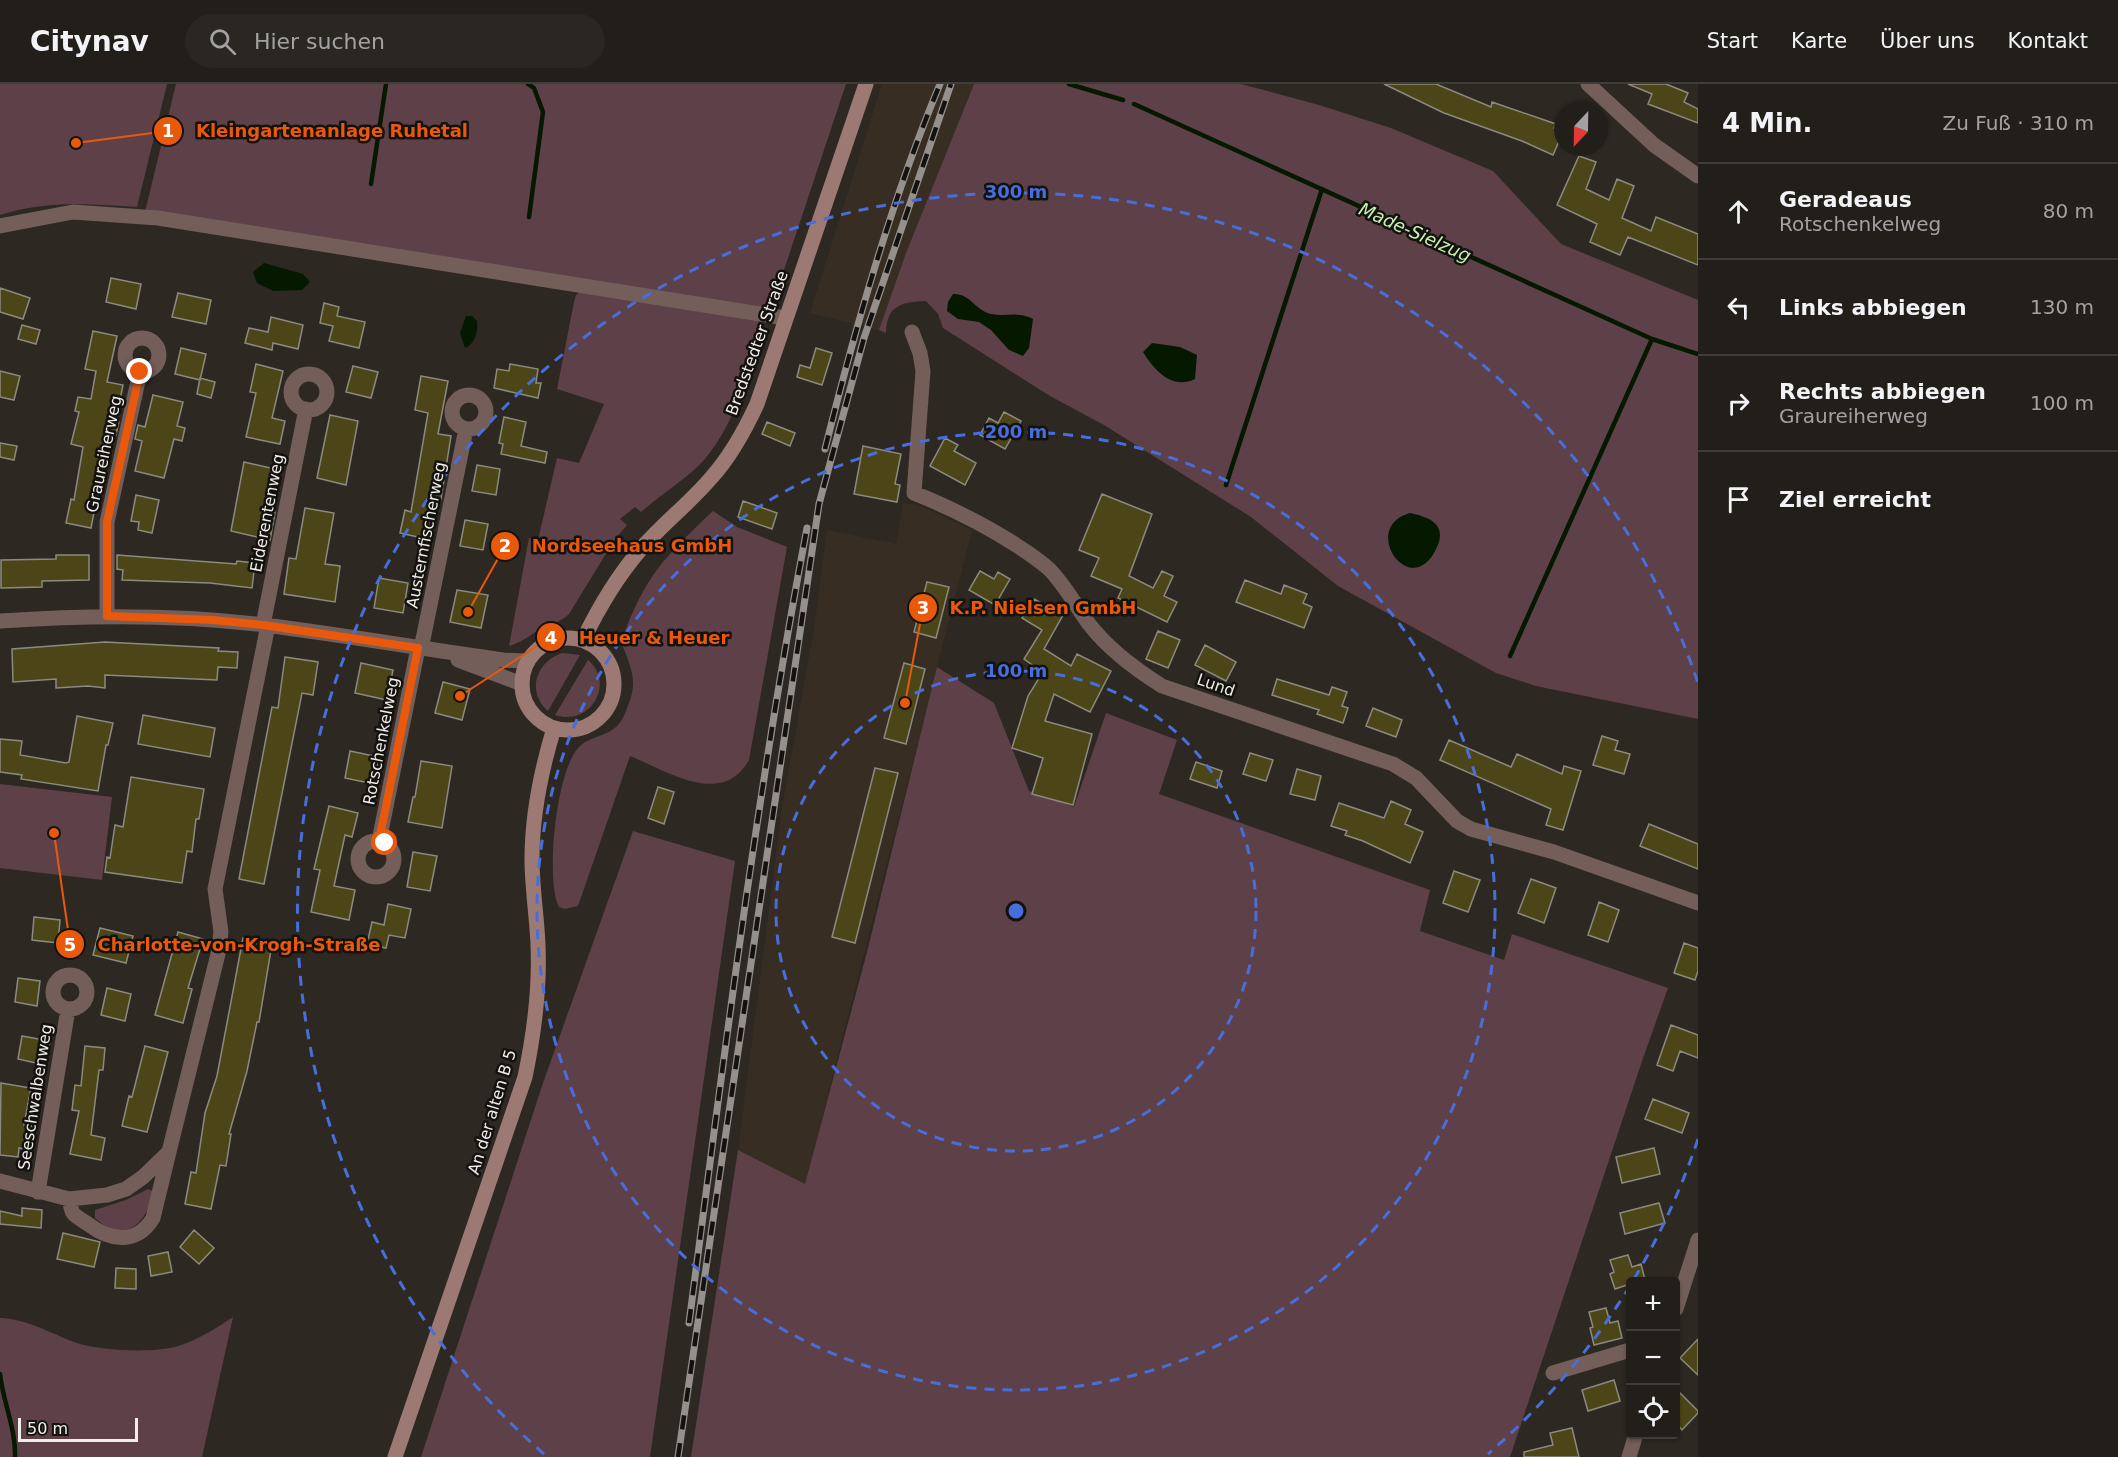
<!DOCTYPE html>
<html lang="de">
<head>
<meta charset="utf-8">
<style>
  :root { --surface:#221e1a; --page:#2a2723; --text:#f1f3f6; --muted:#a2a2a2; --line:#3f3c39 }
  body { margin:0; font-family:"DejaVu Sans",sans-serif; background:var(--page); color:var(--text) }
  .controls { position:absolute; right:18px; bottom:18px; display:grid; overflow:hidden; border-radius:6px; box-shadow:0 2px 4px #0004 }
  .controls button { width:54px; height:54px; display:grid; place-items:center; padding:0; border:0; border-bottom:2px solid var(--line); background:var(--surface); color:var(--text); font:30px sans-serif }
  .compass { position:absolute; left:1554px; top:18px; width:54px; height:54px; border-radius:50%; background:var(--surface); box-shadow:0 2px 4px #0004; rotate:202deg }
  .scale { position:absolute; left:18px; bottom:15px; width:120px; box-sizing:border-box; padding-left:6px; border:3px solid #f1ede9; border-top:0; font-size:16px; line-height:21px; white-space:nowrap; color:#f1ede9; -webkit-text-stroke:4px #14120f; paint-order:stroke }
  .stop { position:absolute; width:18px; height:18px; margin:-14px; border:4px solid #ea580c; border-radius:50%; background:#fff }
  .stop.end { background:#ea580c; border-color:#fff; box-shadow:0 2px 6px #0008 }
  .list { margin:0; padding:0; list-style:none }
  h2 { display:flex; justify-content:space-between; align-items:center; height:78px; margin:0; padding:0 24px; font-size:26px }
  h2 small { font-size:20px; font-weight:400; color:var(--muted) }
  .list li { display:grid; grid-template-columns:39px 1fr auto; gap:18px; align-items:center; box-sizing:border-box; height:96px; padding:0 24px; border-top:2px solid var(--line) }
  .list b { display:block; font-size:22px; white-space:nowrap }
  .list p { margin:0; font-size:20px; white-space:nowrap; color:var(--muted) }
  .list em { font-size:20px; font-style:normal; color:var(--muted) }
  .icon { flex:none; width:33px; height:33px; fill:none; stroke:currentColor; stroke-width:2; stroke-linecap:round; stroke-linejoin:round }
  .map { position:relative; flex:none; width:1698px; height:1373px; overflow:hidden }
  header { display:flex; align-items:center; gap:36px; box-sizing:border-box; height:84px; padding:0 30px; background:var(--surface); border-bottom:2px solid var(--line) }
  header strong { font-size:28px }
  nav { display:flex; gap:33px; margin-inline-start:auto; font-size:21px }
  .search { width:420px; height:54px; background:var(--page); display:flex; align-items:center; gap:15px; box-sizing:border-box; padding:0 21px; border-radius:33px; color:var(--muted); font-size:22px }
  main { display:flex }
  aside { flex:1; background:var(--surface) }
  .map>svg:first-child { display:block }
  .built { fill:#382d23 }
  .green { fill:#5e4049 }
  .water { fill:#051800 }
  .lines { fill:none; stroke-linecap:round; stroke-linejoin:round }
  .stream { stroke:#051800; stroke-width:4.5 }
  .building { fill:#4c4517; stroke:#8b8a81; stroke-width:1.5 }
  .street { stroke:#735e59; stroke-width:15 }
  .secondary { stroke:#9c7a73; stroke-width:15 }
  .rail-casing { stroke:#95908c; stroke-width:7 }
  .rail { stroke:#14120f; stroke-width:4.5; stroke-dasharray:14; stroke-linecap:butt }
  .route { stroke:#ea580c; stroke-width:8 }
  .ring { fill:none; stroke:#476edb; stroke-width:3; stroke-dasharray:10 8 }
  .labels { text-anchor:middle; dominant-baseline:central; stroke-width:5; stroke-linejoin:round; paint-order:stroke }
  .street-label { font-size:16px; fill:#f1ede9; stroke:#14120f }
  .water-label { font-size:18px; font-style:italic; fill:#c6f0b0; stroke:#14120f }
  .centre { fill:#476edb; stroke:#14120f; stroke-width:3 }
  .ring-label { font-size:18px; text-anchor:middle; font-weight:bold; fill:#476edb; stroke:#14120f; stroke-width:5; stroke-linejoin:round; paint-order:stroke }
  .leader { fill:none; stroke:#e8590c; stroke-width:2 }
  .callout-dot { fill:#e8590c; stroke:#14120f; stroke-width:2 }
  .mark-label { font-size:18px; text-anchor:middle; font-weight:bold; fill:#fff }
  .callout-label { font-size:18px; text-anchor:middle; font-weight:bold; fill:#e8590c; stroke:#14120f; stroke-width:5; stroke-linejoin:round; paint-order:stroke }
</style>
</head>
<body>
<header>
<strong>Citynav</strong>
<div class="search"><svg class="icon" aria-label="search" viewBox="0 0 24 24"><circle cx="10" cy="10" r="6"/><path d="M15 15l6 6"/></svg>Hier suchen</div>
<nav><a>Start</a><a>Karte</a><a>Über uns</a><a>Kontakt</a></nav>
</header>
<main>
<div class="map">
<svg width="1698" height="1373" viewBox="0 0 1698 1373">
  <rect width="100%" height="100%" fill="#2e2823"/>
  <path class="built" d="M882,0H974L906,169L879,246L810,229Z
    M903,419L918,421L972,446L805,1101L738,1066L782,724L814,545L827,446L896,460Z"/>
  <path class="green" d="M0,0H167L137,123C90,120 46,116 0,131Z
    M176,0H846L781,195L768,227L145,128Z
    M974,0H1241L1319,21L1391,44L1493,87L1561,160L1698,216V635L1536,602L1496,589L1338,502L1251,433L1104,341L1050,312L943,244L938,230L926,217C901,218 887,221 886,249L879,246L906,169Z
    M581,207L753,235L764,240C749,287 737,336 705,375C687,395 661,410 641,428L635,423L620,435L627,441L615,455L569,530C560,539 549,540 539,546C529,552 520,559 509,562L529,454L538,456L557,374L579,379L604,320L557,305L574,218L576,211Z
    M713,427L737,443L787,463L749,676C722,724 667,687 630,672L578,822L565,825L559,823C545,796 556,686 579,663C587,654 602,653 612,646C620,641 624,633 627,624C639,598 631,583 621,558C632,527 647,494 670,470C683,455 698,441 713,427Z
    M562,569L580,571L548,627C526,608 536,578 562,569Z
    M588,576C616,600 590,643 555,631Z
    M937,583L994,619L1029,707L1074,723L1106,629L1177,656L1159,710L1430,806L1420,847L1504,876L1512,850L1668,904L1641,980L1510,1373H691L738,1066L805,1100L867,868Z
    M0,700L112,713L102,796L0,784Z
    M633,747L735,777L650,1373H421L543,999Z
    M148,1105L153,1107C152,1125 135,1154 112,1146C106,1143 100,1138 95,1134V1126L126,1116Z
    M233,1233L202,1373H0V1234C27,1235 50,1249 74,1258C98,1267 151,1269 175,1263C196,1257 215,1245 233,1233Z"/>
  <path class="water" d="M264,179L303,190L310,198L302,206L273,207L257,199L253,188Z
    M953,210C970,209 976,227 991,230C1006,233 1019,227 1033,235L1029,264L1023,272L1009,266L991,246L979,238L958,235L947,227L948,218Z
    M466,232H472L477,237C478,247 476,259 465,264L460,249Z
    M1152,259L1180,263L1197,271L1195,295C1172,306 1155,287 1143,268Z
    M1410,429C1434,434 1449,443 1434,469C1408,514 1360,443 1410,429Z"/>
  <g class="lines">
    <path class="stream" d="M528,0L534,4L543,28L529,133
      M1069,0L1123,16
      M1134,20L1652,255L1698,270
      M371,100L386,0
      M1226,401L1322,105
      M1510,572L1652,255
      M0,1290C3,1318 16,1345 15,1373"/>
  </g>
  <path class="building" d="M1384,0H1436L1491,23L1492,18L1556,40L1554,44L1563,48L1553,71L1522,57L1444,29Z
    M1628,0H1666L1688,9L1684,18L1698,25V39L1648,20L1652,10Z
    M1579,72L1596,78L1586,105L1609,116L1617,95L1634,102L1622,134L1651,147L1656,133L1698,150V181L1628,153L1620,171L1590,158L1597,140L1557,121Z
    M111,194L141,200L136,225L106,218Z
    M0,204L30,214L23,235L0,228Z
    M178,209L211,216L206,240L172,233Z
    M324,219L339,223L337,232L365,238L359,264L329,257L333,242L320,239Z
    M271,233L303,241L298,265L273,259L272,266L245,259L249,244L268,248Z
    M22,241L40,246L36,260L18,255Z
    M93,247L117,252L107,298L123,301L116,336L119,337L116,351L110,349L102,381L105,382L100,407H98L91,444L66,439L71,415L74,416L83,363L71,360L79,328L75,327L78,313L91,315L96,287L85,285Z
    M181,264L206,270L200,296L175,290Z
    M816,264L832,269L822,301L797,293L800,281L810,284Z
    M256,280L283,287L272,334L285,337L280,360L246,353L256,309L250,308Z
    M510,280L538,285L536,299H541L538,314L494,304L497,285L509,287Z
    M353,282L378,288L371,314L346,308Z
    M0,287L20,292L14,316L0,313Z
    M421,292L448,297L438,350L451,352L441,415H439L431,456L400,449L405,426L411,428L428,329L415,326Z
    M200,294L215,298L211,314L197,310Z
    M153,311L183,318L177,342L185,344L182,357L174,355L164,394L135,387L142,357L135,355L138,341L145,343Z
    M1004,328L1021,337L1005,365L980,351L989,334L998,339Z
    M330,331L358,337L346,401L317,394Z
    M504,333L526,338L521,362L547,368L545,379L501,370L503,360L499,359Z
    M767,338L795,349L790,362L762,350Z
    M945,354L958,361L954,367L976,379L965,401L930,382Z
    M0,359L17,362L14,376L0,373Z
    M863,362L901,370L895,400L900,401L897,418L854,410Z
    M244,378L275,385L266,426L275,428L270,456L231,447Z
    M477,381L500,385L496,411L472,407Z
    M1102,410L1152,430L1129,492L1153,504L1162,487L1173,492L1164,512L1177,518L1167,538L1118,514L1122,505L1091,492L1099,474L1079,466Z
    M136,411L159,416L152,449L138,446L139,438L131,437Z
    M743,417L777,429L772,445L738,433Z
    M305,424L334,429L325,480L340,482L335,518L284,510L289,474L296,475Z
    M465,436L488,440L483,466L460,462Z
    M56,471H89V496L42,497V503L1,504V476L56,475Z
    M117,471L236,480L237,477L255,479L252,504L210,499L122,496L123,486L117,485Z
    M980,487L994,495L998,488L1010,495L995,521L969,506Z
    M379,494L408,499L403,529L374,524Z
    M1245,496L1281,510L1284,501L1307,510L1303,519L1312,523L1304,544L1236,518Z
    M927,498L949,503L936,554L914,548Z
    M457,506L488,511L481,544L450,538Z
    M1034,515L1063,531L1044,565L1071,582L1077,570L1111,587L1090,628L1054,610L1045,637L1092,650L1073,721L1032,710L1043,674L1012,664L1028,612L1041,591L1033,586L1035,583L1024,575L1042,546L1022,534Z
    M1158,547L1180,556L1168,584L1146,575Z
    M105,558L219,564L218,567L238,568L237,584L218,583L217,596L105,591V604L88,602L56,604V595L13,598L12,565Z
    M1205,561L1236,578L1226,597L1195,581Z
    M285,573L318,578L313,611L302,609L264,800L239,795L272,623L278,624Z
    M361,579L393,586L387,616L355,609Z
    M904,579L925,585L906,660L884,654Z
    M1277,595L1329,611L1332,603L1347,608L1342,622L1348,624L1343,639L1317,630L1319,626L1272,611Z
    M443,598L470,605L462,636L435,629Z
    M1373,624L1402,636L1396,653L1366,642Z
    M143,631L215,644L210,673L138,660Z
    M77,632L113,639L108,661H106L98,707L21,695L22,691L0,688V655L22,657L20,671L66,679L69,678Z
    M1602,652L1618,657L1615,666L1630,670L1624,690L1593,681Z
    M1449,656L1511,683L1517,670L1562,690L1564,682L1581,687L1563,746L1546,741L1551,725L1440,676Z
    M350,667L379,673L374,700L345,694Z
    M1250,669L1273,676L1266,697L1243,690Z
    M421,677L452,682L442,744L408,738L413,713H415Z
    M1196,678L1222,687L1217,704L1190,695Z
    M875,684L898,689L855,859L832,853Z
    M1297,685L1321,692L1315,716L1290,710Z
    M131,693L204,705L199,735H196L192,768L187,767L182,799L105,788L107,773L110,774L115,741L123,743Z
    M658,703L674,708L664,740L648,734Z
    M1391,717L1411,726L1405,740L1423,748L1410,779L1363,757L1345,751L1347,747L1331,742L1339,719L1384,734Z
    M329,722L358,729L352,753L345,751L334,802L355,806L349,836L311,828L320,786L314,785Z
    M1649,740L1698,760V785L1640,762Z
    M413,768L437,772L430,807L407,803Z
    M1454,787L1480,796L1468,828L1443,819Z
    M1531,795L1556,804L1544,839L1518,829Z
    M1599,818L1619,826L1608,858L1588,851Z
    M388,820L411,825L405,854L389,851L386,864L367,860L372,838L384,841Z
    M34,833L60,836L58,859L32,856Z
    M100,844L133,852L126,879L93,871Z
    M178,848L203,855L188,904L192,905L183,939L155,931Z
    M243,854L272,860L259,938H257L247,987L229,1050H231L226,1082L220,1081L211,1125L185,1120L191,1088L196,1089L205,1029L217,992Z
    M1684,859L1698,864V887L1695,896L1674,889Z
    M18,894L40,897L37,922L15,918Z
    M107,904L131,910L125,937L101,931Z
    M1671,941L1698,951V974L1680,967L1673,987L1657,981Z
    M22,952L50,957L45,981L18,975Z
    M85,962L105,964L103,986H99L91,1051L105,1054L101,1076L70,1070L79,1027L72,1026L75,1001L81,1002Z
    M145,962L168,968L147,1048L122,1042L129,1012L132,1013Z
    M1,999L31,1004L24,1041L33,1042L29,1066L19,1064L18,1073L0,1071Z
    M1653,1015L1689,1029L1682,1049L1645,1035Z
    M1654,1064L1660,1090L1622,1099L1616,1073Z
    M1659,1119L1665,1139L1625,1150L1620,1129Z
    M22,1124L42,1126L41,1144L0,1140V1127L22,1132Z
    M194,1146L214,1164L199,1180L180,1163Z
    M63,1149L100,1158L94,1183L57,1175Z
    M168,1168L172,1188L151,1192L148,1172Z
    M1628,1171L1632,1183L1641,1180L1645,1196L1630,1197V1200L1615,1205L1610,1190L1614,1188L1610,1176Z
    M116,1184L136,1185V1205L115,1204Z
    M1606,1224L1610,1239L1618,1237L1622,1254L1594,1261L1590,1244L1593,1243L1589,1228Z
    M1698,1255V1291L1680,1274Z
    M1614,1296L1620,1317L1588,1327L1582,1306Z
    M1676,1305L1698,1327V1329L1682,1346L1676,1339Z
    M1572,1344L1579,1373H1524V1368L1553,1361L1550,1349Z"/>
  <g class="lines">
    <path class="street" d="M1588,0L1654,61L1698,92
      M0,142L73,128L158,134L785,234
      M912,248L920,269L923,287L914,409C951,424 982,439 1016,461C1027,468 1039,476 1049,485C1065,501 1076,522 1089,540C1109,566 1135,585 1162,602L1393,680L1416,694L1457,737L1471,745L1554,768L1698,819
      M125 271a17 17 0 1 1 34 0a17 17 0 1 1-34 0Z
      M291 308a18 18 0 1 1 36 0a18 18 0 1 1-36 0Z
      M452 328a17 17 0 1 1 34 0a17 17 0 1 1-34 0Z
      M107,532V438L140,288
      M0,537C88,531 177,530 264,541C344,551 424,565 503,576L528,577
      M263,541L306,325
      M421,565L466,345
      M458,576L522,600
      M379,757L418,564
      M358 775a18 18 0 1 1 36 0a18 18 0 1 1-36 0Z
      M53 908a17 17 0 1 1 34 0a17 17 0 1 1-34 0Z
      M0,1097L69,1115L107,1111L126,1105L143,1093L169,1068L218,870L221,848L215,805L268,541
      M38,1108L68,925
      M69,1115C70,1119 71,1126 73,1129C76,1133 84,1137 88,1140C110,1157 137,1161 153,1134L169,1068
      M1676,1225L1698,1156
      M1553,1289L1630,1266
      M1629,1373L1636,1350"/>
    <path class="secondary" d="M522 600a46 46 0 1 1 92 0a46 46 0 1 1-92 0Z
      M583,556C599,523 616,494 640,466C662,440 689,420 711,394C731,372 745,346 757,320L866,0
      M395,1373L525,993C534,950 540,906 538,861C537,833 532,804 532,775C532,730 541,687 554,644"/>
    <g class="rail-casing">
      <path id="rail" d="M825,365C856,241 891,118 940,0
        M689,1239C724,973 757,707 807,444
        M678,1373L819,420L864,254L951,0"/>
    </g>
    <use href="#rail" class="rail"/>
  </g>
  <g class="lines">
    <path class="route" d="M140,288L107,438V532L213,536L263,541L418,564L379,757L385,759"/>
  </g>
  <g class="ring">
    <circle cx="1016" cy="827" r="240"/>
    <circle cx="1016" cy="827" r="479"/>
    <path d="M1698 1055A719 719 0 0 1 1488 1370M544 1370A719 719 0 1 1 1698 599"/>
  </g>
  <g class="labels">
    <g class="street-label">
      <text transform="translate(757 259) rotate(-70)">Bredstedter Straße</text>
      <text transform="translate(104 370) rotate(-78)">Graureiherweg</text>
      <text transform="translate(267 429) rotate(-79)">Eiderentenweg</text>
      <text transform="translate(426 451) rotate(-79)">Austernfischerweg</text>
      <text transform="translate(1216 601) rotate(19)">Lund</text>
      <text transform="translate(381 657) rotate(-79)">Rotschenkelweg</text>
      <text transform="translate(35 1013) rotate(-81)">Seeschwalbenweg</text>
      <text transform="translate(492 1028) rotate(-73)">An der alten B 5</text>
    </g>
    <g class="water-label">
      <text transform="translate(1415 148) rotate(24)">Made-Sielzug</text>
    </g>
  </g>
  <circle cx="1016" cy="827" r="9" class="centre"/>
  <g class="ring-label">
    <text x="1016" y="114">300 m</text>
    <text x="1016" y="354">200 m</text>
    <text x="1016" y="593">100 m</text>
  </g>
  <path class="leader" d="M76 59L168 47M468 528L505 462M905 619L923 524M460 612L551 553M54 749L70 860"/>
  <g class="callout-dot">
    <circle cx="76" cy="59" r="6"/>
    <circle cx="468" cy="528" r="6"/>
    <circle cx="905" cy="619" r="6"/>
    <circle cx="460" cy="612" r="6"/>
    <circle cx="54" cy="749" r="6"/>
    <circle cx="168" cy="47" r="15"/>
    <circle cx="505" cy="462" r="15"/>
    <circle cx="923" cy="524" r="15"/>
    <circle cx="551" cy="553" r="15"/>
    <circle cx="70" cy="860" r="15"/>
  </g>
  <g class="mark-label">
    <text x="168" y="53">1</text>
    <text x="505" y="468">2</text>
    <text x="923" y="530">3</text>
    <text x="551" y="560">4</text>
    <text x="70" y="867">5</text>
  </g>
  <g class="callout-label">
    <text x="332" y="53">Kleingartenanlage Ruhetal</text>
    <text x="632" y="468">Nordseehaus GmbH</text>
    <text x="1043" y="530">K.P. Nielsen GmbH</text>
    <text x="654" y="560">Heuer &amp; Heuer</text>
    <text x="239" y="867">Charlotte-von-Krogh-Straße</text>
  </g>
</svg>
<div class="controls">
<button>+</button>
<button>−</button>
<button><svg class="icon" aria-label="locate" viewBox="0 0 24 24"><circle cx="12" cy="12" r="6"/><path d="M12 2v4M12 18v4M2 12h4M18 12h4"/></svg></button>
</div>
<svg class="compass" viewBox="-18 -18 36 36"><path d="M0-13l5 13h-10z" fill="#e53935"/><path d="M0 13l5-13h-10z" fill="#a2a2a2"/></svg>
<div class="scale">50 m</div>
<div class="stop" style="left:385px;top:759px"></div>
<div class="stop end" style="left:140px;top:288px"></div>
</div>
<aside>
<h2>4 Min.<small>Zu Fuß · 310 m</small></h2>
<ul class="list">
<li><svg class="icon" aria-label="ahead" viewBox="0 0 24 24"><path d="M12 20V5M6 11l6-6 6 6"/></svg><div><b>Geradeaus</b><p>Rotschenkelweg</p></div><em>80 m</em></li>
<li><svg class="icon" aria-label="left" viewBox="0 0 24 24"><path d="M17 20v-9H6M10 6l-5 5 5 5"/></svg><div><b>Links abbiegen</b></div><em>130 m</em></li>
<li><svg class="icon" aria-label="right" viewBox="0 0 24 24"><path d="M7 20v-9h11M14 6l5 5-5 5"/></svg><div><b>Rechts abbiegen</b><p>Graureiherweg</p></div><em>100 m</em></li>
<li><svg class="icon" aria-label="arrive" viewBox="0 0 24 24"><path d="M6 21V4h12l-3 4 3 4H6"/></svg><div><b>Ziel erreicht</b></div></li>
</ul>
</aside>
</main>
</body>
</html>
